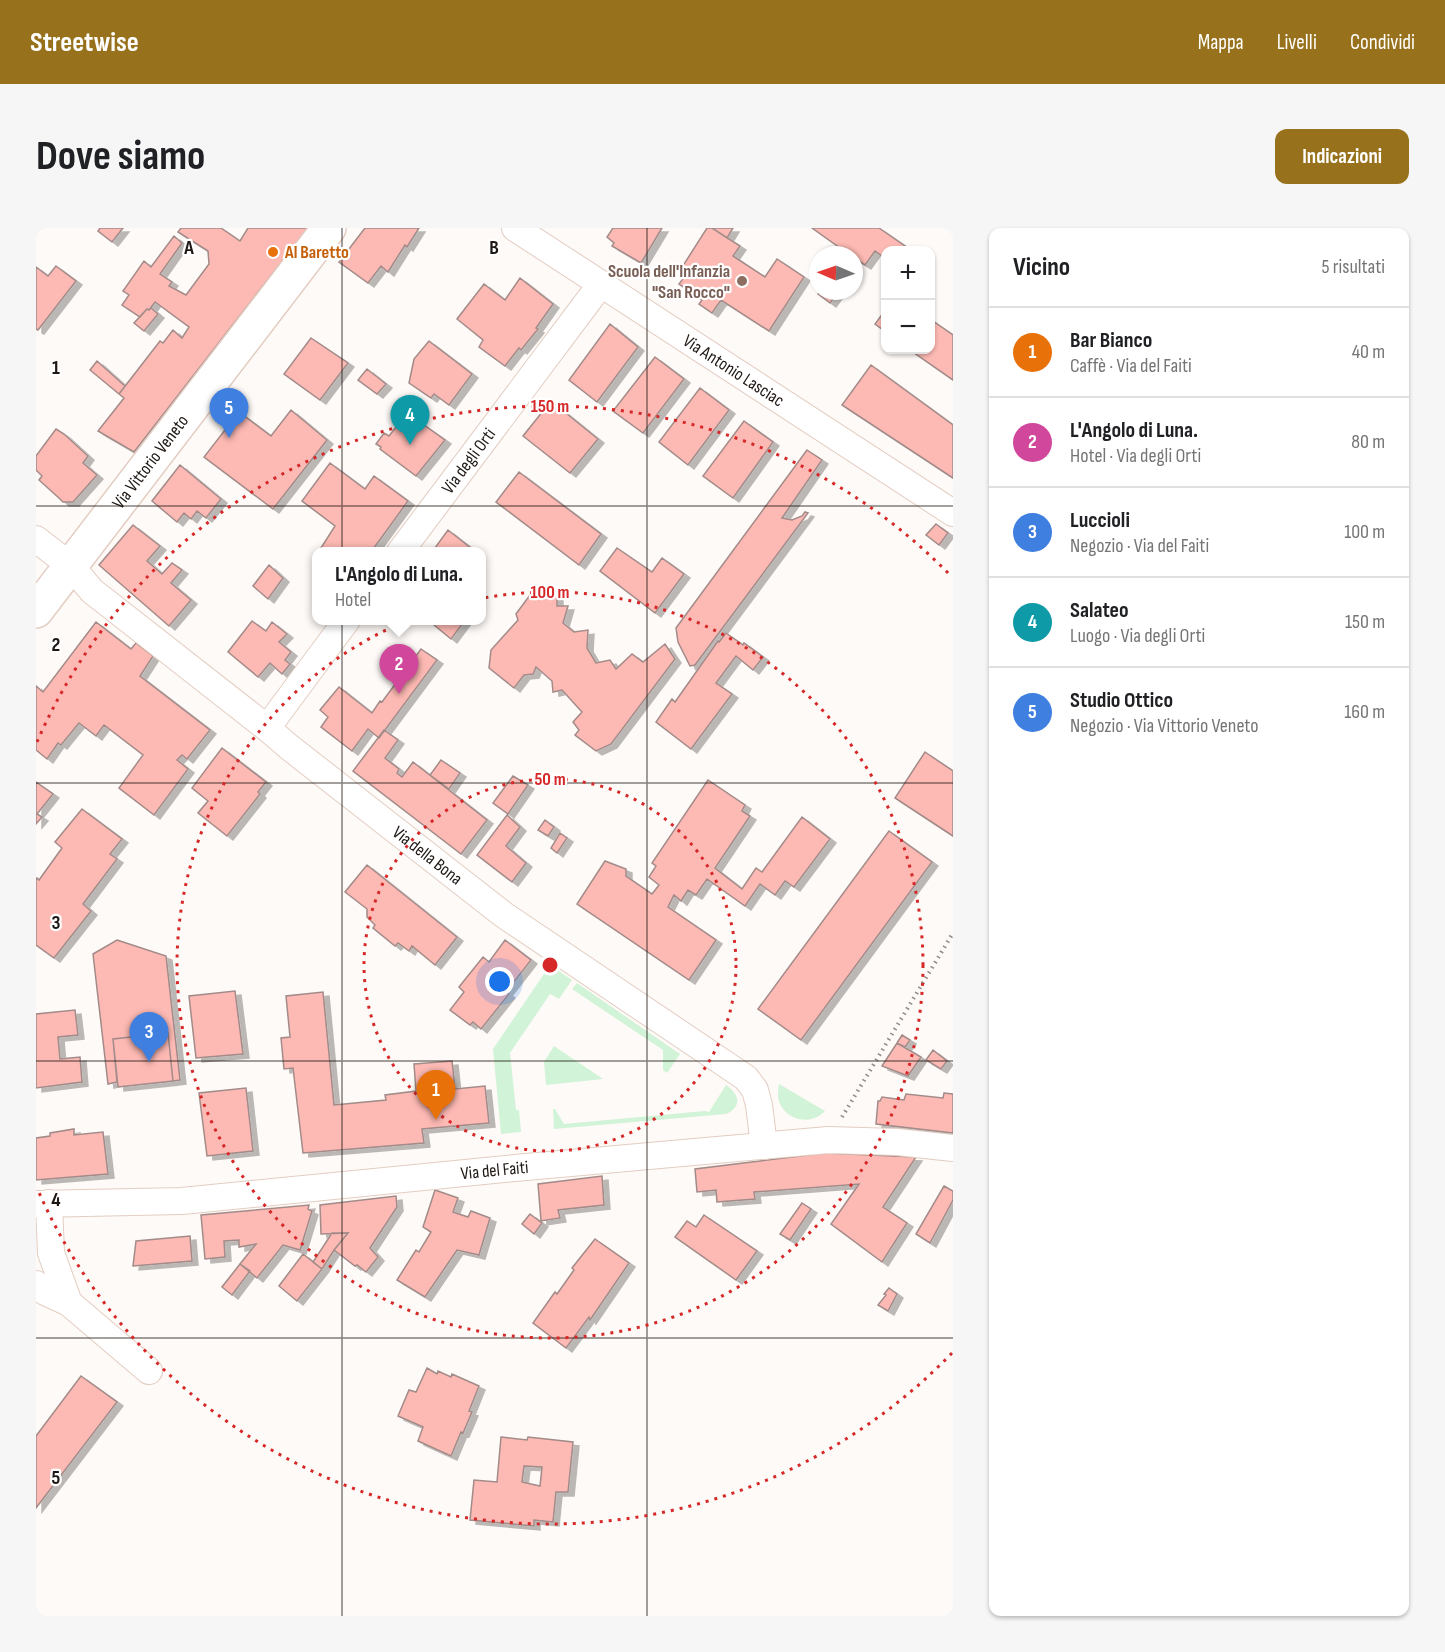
<!DOCTYPE html>
<html lang="it">
<head>
<meta charset="utf-8">
<style>
  :root { --surface:#fff; --page:#f6f6f6; --text:#202124; --muted:#757577; --line:#e0e0e0; --accent:#97711b }
  body { margin:0; font-family:"Sofia Sans Condensed",sans-serif; background:var(--page); color:var(--text) }
  .controls { position:absolute; right:18px; top:18px; display:grid; overflow:hidden; border-radius:12px; box-shadow:0 2px 4px #0004 }
  .controls button { width:54px; height:54px; display:grid; place-items:center; padding:0; border:0; border-bottom:2px solid var(--line); background:var(--surface); color:var(--text); font:30px sans-serif }
  .compass { position:absolute; left:773px; top:18px; width:54px; height:54px; border-radius:50%; background:var(--surface); box-shadow:0 2px 4px #0004; rotate:272deg }
  .you { position:absolute; left:464px; top:754px; width:21px; height:21px; margin:-15px; border:4px solid #fff; border-radius:50%; background:#1a73e8; box-shadow:0 0 0 9px #1a73e833 }
  .badge { display:grid; place-items:center; width:39px; height:39px; border-radius:50%; background:var(--accent); color:#fff; font-size:20px; font-weight:700 }
  .pin { position:absolute; translate:-50% -50px; filter:drop-shadow(0 2px 3px #0008) }
  .pin::after { content:''; position:absolute; top:32px; width:21px; height:18px; background:inherit; clip-path:polygon(0 0,100% 0,50% 100%) }
  .popup { position:absolute; left:276px; top:319px; width:174px; height:78px; box-sizing:border-box; display:grid; place-content:center; border-radius:12px; background:var(--surface); filter:drop-shadow(0 2px 4px #0005); font-size:20px; white-space:nowrap; color:var(--muted) }
  .popup b { font-size:22px; color:var(--text) }
  .popup::after { content:''; position:absolute; left:50%; top:100%; margin-left:-12px; border:12px solid transparent; border-top-color:var(--surface) }
  .list { margin:0; padding:0; list-style:none }
  h2 { display:flex; justify-content:space-between; align-items:center; height:78px; margin:0; padding:0 24px; font-size:26px }
  h2 small { font-size:20px; font-weight:400; color:var(--muted) }
  .list li { display:grid; grid-template-columns:39px 1fr auto; gap:18px; align-items:center; box-sizing:border-box; height:90px; padding:0 24px; border-top:2px solid var(--line) }
  .list b { display:block; font-size:22px; white-space:nowrap }
  .list p { margin:0; font-size:20px; white-space:nowrap; color:var(--muted) }
  .list em { font-size:20px; font-style:normal; color:var(--muted) }
  .map { position:relative; flex:none; width:917px; height:1388px; overflow:hidden; border-radius:12px }
  header { display:flex; align-items:center; gap:36px; box-sizing:border-box; height:84px; padding:0 30px; background:var(--accent); color:#fff }
  header strong { font-size:28px }
  nav { display:flex; gap:33px; margin-inline-start:auto; font-size:21px }
  .intro { display:flex; align-items:center; justify-content:space-between; box-sizing:border-box; height:144px; padding:0 36px }
  h1 { margin:0; font-size:42px }
  .button { padding:15px 27px; border-radius:12px; background:var(--accent); color:#fff; font-size:21px; font-weight:700 }
  main { display:flex; gap:36px; padding:0 36px }
  aside { flex:1; background:var(--surface); border-radius:12px; box-shadow:0 2px 4px #0004 }
  .map>svg:first-child { display:block }
  .green { fill:#d1f3d7 }
  .building { fill:#fdb9b3; stroke:#a28b89; stroke-width:1.5; fill-rule:evenodd; filter:url(#shadow) }
  .lines { fill:none; stroke-linecap:round; stroke-linejoin:round }
  .minor-casing { stroke:#e3cdc2; stroke-width:28 }
  .major-casing { stroke:#e3cdc2; stroke-width:36 }
  .path { stroke:#8f8a86; stroke-width:4; stroke-dasharray:1.5 4.5; stroke-linecap:butt }
  .minor { stroke:#fff; stroke-width:26 }
  .major { stroke:#fff; stroke-width:33 }
  .grid { fill:none; stroke:#1e1713; stroke-width:1.5; stroke-opacity:0.55 }
  .ring { fill:none; stroke:#d62828; stroke-width:3; stroke-dasharray:3 6 }
  .food-dot { fill:#e8710a; stroke:#fff; stroke-width:2 }
  .education-dot { fill:#8d6e63; stroke:#fff; stroke-width:2 }
  .labels { text-anchor:middle; dominant-baseline:central; stroke-width:4.5; stroke-linejoin:round; paint-order:stroke }
  .food-label { font-size:18px; font-weight:bold; fill:#c56008; stroke:#fff; text-anchor:start }
  .education-label { font-size:18px; font-weight:bold; fill:#785e54; stroke:#fff; text-anchor:end }
  .street-label { font-size:18px; fill:#1e1713; stroke:#fff }
  .grid-label { font-size:20px; text-anchor:middle; font-weight:bold; fill:#1e1713; stroke:#fff; stroke-width:4.5; stroke-linejoin:round; paint-order:stroke }
  .centre { fill:#d62828; stroke:#fff; stroke-width:3 }
  .ring-label { font-size:18px; text-anchor:middle; font-weight:bold; fill:#d62828; stroke:#fff; stroke-width:4.5; stroke-linejoin:round; paint-order:stroke }
</style>
</head>
<body>
<header>
<strong>Streetwise</strong>
<nav><a>Mappa</a><a>Livelli</a><a>Condividi</a></nav>
</header>
<div class="intro"><h1>Dove siamo</h1><a class="button">Indicazioni</a></div>
<main>
<div class="map">
<svg width="917" height="1388" viewBox="0 0 917 1388">
  <defs>
    <filter id="shadow"><feDropShadow dx="6" dy="4" stdDeviation="0" flood-color="#0004"/></filter>
  </defs>
  <rect width="100%" height="100%" fill="#fefaf7"/>
  <path class="green" d="M514,737L536,752L523,771L514,766L474,825L480,882H483L485,904L465,906L457,821Z
    M541,755L644,826L631,845L627,842V822L536,761Z
    M518,818L567,851L510,857L508,834Z
    M743,856L789,883C776,897 753,894 744,876C741,870 742,863 743,856Z
    M690,857C703,866 707,878 690,886L518,901L517,881H519L528,896L669,883L673,884Z"/>
  <path class="building" d="M64,0H87L76,14L62,3Z
    M145,0H185L204,13L212,0H272L98,224L62,203L88,170L83,166L124,113L127,115L137,102L146,110L153,99L119,74L113,82L111,81L104,89L86,77L93,67L87,63L108,33L115,39L138,8L146,15L124,46L136,54L133,58L150,67L173,36L172,23L142,4Z
    M329,0H383L371,19L369,17L352,44L345,38L332,55L303,34Z
    M577,0H626L605,35L576,18L578,15L571,9Z
    M671,0H676L704,18L697,28L729,49L741,31L768,49L733,103L685,72L676,85L663,76L666,72L643,56L649,48L643,44Z
    M676,0H697L691,10Z
    M776,0H843L869,18L866,22H850V31L839,23L829,37L818,30V27H814Z
    M20,38L40,53L2,102L0,101V39L12,48Z
    M484,50L517,76L500,100L502,101L485,122L483,120L469,138L443,119L447,112L421,91L448,56L469,72Z
    M785,63H803L794,75L782,66Z
    M115,80L122,86L108,103L98,95L111,81L113,82Z
    M850,81V104L839,96Z
    M894,91L917,107V152L874,122H894Z
    M574,96L602,119L561,174L533,152Z
    M275,110L312,135L284,172L248,146Z
    M393,113L436,146L413,177L398,166L395,170L373,155L378,131Z
    M619,129L648,151L607,205L577,183Z
    M61,133L89,158L83,166L54,142Z
    M835,137L917,197V250L806,177Z
    M331,141L350,156L341,166L322,152Z
    M664,160L693,182L652,237L623,214Z
    M515,173L562,211L534,245L487,208Z
    M255,182L291,212L237,281L168,229L203,184L235,208Z
    M371,185L409,212L380,248L344,221L345,219L340,216L348,205L353,208Z
    M708,193L737,214L697,270L667,248Z
    M20,201L28,206L52,228L47,235L61,247L37,274H27L24,271L3,252L6,248L0,242V228Z
    M771,222L786,232L746,290L756,292L766,288L769,284L772,285L659,437L654,438L642,414L640,400Z
    M294,235L329,261L338,248L372,273L335,324H289L285,320L299,298L266,273Z
    M144,237L185,271L170,290L161,283L155,291L148,285L141,294L116,273Z
    M483,244L565,306L543,337L460,274Z
    M900,296L912,305L903,317L890,307Z
    M97,297L124,318L111,333L126,346L136,335L146,342L135,355L155,372L133,398L63,337Z
    M412,302L440,324H396Z
    M581,320L616,344L626,330L648,346L619,385L564,343Z
    M233,337L247,350L232,371L217,358Z
    M507,359L521,369V378H532L527,395L538,404L552,402L551,420L560,435L574,432L580,441L596,426L607,434L629,416L639,431L575,516L560,523L539,507L543,502L537,494L546,484L526,462L517,464L516,453L500,439L497,446L488,447L478,460L453,440L455,422L482,392L480,386L494,367L498,370Z
    M392,392H429L415,411Z
    M216,393L230,403L236,394L251,406L243,414L255,424L249,432L254,436L246,446L234,435L222,449L192,424Z
    M60,394L95,421L100,415L117,428L104,448L174,502L151,531L146,527L141,532L152,541L118,587L83,560L107,527L68,497L60,508L43,495L25,517L22,515L11,531L0,522V458L7,464Z
    M690,405L707,417L708,415L727,429L717,442L700,428L680,455L696,466L655,521L620,494L636,471L639,474L682,413L683,414Z
    M385,421L401,432L343,510L332,501L316,523L285,499L292,489L284,482L303,459L336,485L344,473L346,474Z
    M348,502L362,512L349,530L363,541L361,545L366,549L377,534L451,592L425,626L317,543Z
    M186,520L230,554L222,564L224,566L191,608L162,585L172,573L156,560Z
    M889,524L917,543V608L859,570Z
    M405,532L424,545L413,561L394,547Z
    M477,548L492,557L472,586L457,575Z
    M672,552L709,577L706,583L714,588L679,640L706,661L720,640L726,644L766,589L794,611L758,659L749,653L739,667L724,656L709,678L671,651L660,667L652,662L645,673L638,667L632,679L680,712L653,752L541,676L569,633L590,641V648L616,666L623,657L613,649L620,638L616,635Z
    M0,554L17,566L1,586L6,589L0,596Z
    M46,581L86,611L74,626L81,631L47,676L55,683L18,730L0,717V652L1,650L3,652L26,620L19,614Z
    M471,587L484,599L470,618L490,635L476,654L441,627Z
    M509,592L518,599L512,608L502,602Z
    M853,603L896,634L765,812L722,781Z
    M524,605L531,610L521,625L515,620Z
    M331,637L421,709L399,737L376,718L373,723L362,715L359,718L337,700L339,697L331,689V681L309,664Z
    M81,712L130,728L144,852L137,853L132,805L77,811L81,854L72,856L57,726Z
    M469,712L495,732L470,764L473,766L445,801L437,794L434,797L414,782L428,764L423,759L447,729L453,734Z
    M199,763L207,826L160,830L153,768Z
    M287,764L298,877L350,872L349,867L380,863L378,836L416,833L419,861L449,858L453,895L386,901L388,915L267,925L257,840L248,841L245,810L254,809L250,768Z
    M39,782L42,807L22,809L24,831L44,829L46,854L0,860V786Z
    M132,805L137,853L82,859L77,811Z
    M866,807L874,812L869,819L861,815Z
    M861,815L885,829L872,848L846,838Z
    M897,822L911,833L905,841L890,832Z
    M210,860L217,923L171,928L163,865Z
    M908,865L917,866V905L840,896L842,873H844L846,869L868,872L870,866L907,870Z
    M38,901V907L67,904L72,946L0,952V910L14,908V905Z
    M789,925L880,929L847,979L871,995L846,1034L795,996L823,956L718,964L719,971L681,974L680,962L661,964L659,941Z
    M566,948L568,977L522,982L524,990L505,993L502,956Z
    M908,958L917,963V972L894,1015L880,1006Z
    M399,962L422,970L417,984L432,989L435,983L454,990L443,1027L421,1022L389,1069L361,1052L380,1022L383,1024L395,1004L387,999Z
    M360,968L361,979L334,1020L342,1029L330,1044L321,1037L319,1038L298,1022L312,1005L285,1006L284,977Z
    M766,975L775,981L754,1012L744,1006Z
    M273,977L272,981L276,983L264,1022L247,1017L221,1050L204,1036L220,1016L203,1019V1012L188,1013L189,1029L169,1031L165,987Z
    M494,986L506,995L498,1006L486,996Z
    M668,987L721,1023L700,1052L639,1009L651,993L660,999Z
    M296,1005H312L298,1022L286,1041L277,1034Z
    M154,1008L156,1033L97,1038L100,1013Z
    M559,1011L593,1035L554,1092L553,1089L530,1120L497,1095L519,1064L521,1066L538,1042L536,1040Z
    M267,1026L286,1041L261,1073L243,1058Z
    M204,1036L214,1043L196,1067L186,1059Z
    M853,1060L861,1066L852,1083L842,1077L850,1067L848,1066Z
    M391,1140L401,1146L402,1143L415,1149L416,1146L443,1158L433,1183L436,1184L427,1205L425,1204L415,1228L382,1213L387,1199L362,1188L373,1162L380,1164Z
    M45,1148L81,1174L0,1280V1208Z
    M465,1209L491,1212L492,1209L537,1214L532,1264H520L517,1294L498,1292V1298L434,1292L438,1252L461,1254ZM488,1238L506,1239L504,1258L486,1254Z"/>
  <g class="lines">
    <g class="minor-casing">
      <g id="minor">
        <path id="s1" d="M479,0L917,285"/>
        <path id="s2" d="M0,311L35,338L56,363L231,500L253,519L468,687L710,850L719,862L723,877L728,918"/>
        <path id="s3" d="M364,324L565,56"/>
        <path d="M231,500L311,392"/>
        <path d="M13,975L15,1025L33,1075"/>
        <path id="s4" d="M0,976L146,973L479,940L792,912L861,914L917,920"/>
        <path d="M0,1056L9,1064L33,1075L113,1143"/>
      </g>
    </g>
    <g class="major-casing">
      <g id="major">
        <path id="s5" d="M0,383L293,0"/>
      </g>
    </g>
    <path class="path" d="M806,889L917,705"/>
    <use href="#minor" class="minor"/>
    <use href="#major" class="major"/>
  </g>
  <path class="grid" d="M306,0V1388M611,0V1388M0,278H917M0,555H917M0,833H917M0,1110H917"/>
  <g class="ring">
    <circle cx="514" cy="737" r="186"/>
    <circle cx="514" cy="737" r="373"/>
    <path d="M916 1125A559 559 0 0 1 1 960M1 514A559 559 0 0 1 916 349"/>
  </g>
  <circle class="food-dot" cx="237" cy="24" r="6"/>
  <circle class="education-dot" cx="706" cy="53" r="6"/>
  <g class="labels">
    <g class="food-label">
      <text x="249" y="24">Al Baretto</text>
    </g>
    <g class="education-label">
      <text x="694" y="43">Scuola dell'Infanzia<tspan x="694" dy="21">"San Rocco"</tspan></text>
    </g>
    <g class="street-label">
      <text stroke="none"><textPath href="#s1" startOffset="261">Via Antonio Lasciac</textPath></text>
      <text stroke="none"><textPath href="#s3" startOffset="114">Via degli Orti</textPath></text>
      <text stroke="none"><textPath href="#s5" startOffset="188">Via Vittorio Veneto</textPath></text>
      <text stroke="none"><textPath href="#s2" startOffset="504">Via della Bona</textPath></text>
      <text stroke="none"><textPath href="#s4" startOffset="460">Via del Faiti</textPath></text>
    </g>
  </g>
  <g class="grid-label">
    <text x="153" y="26">A</text>
    <text x="458" y="26">B</text>
    <text x="20" y="146">1</text>
    <text x="20" y="423">2</text>
    <text x="20" y="701">3</text>
    <text x="20" y="978">4</text>
    <text x="20" y="1256">5</text>
  </g>
  <circle cx="514" cy="737" r="9" class="centre"/>
  <g class="ring-label">
    <text x="514" y="184">150 m</text>
    <text x="514" y="370">100 m</text>
    <text x="514" y="557">50 m</text>
  </g>
</svg>
<div class="controls">
<button>+</button>
<button>−</button>
</div>
<svg class="compass" viewBox="-18 -18 36 36"><path d="M0-13l5 13h-10z" fill="#e53935"/><path d="M0 13l5-13h-10z" fill="#757577"/></svg>
<div class="you"></div>
<div class="pin badge" style="left:400px;top:892px;background:#e8710a">1</div>
<div class="pin badge" style="left:363px;top:466px;background:#d1479c">2</div>
<div class="popup"><b>L'Angolo di Luna.</b>Hotel</div>
<div class="pin badge" style="left:113px;top:834px;background:#3f7fe0">3</div>
<div class="pin badge" style="left:374px;top:217px;background:#0f9aa8">4</div>
<div class="pin badge" style="left:193px;top:210px;background:#3f7fe0">5</div>
</div>
<aside>
<h2>Vicino<small>5 risultati</small></h2>
<ul class="list">
<li><span class="badge" style="background:#e8710a">1</span><div><b>Bar Bianco</b><p>Caffè · Via del Faiti</p></div><em>40 m</em></li>
<li><span class="badge" style="background:#d1479c">2</span><div><b>L'Angolo di Luna.</b><p>Hotel · Via degli Orti</p></div><em>80 m</em></li>
<li><span class="badge" style="background:#3f7fe0">3</span><div><b>Luccioli</b><p>Negozio · Via del Faiti</p></div><em>100 m</em></li>
<li><span class="badge" style="background:#0f9aa8">4</span><div><b>Salateo</b><p>Luogo · Via degli Orti</p></div><em>150 m</em></li>
<li><span class="badge" style="background:#3f7fe0">5</span><div><b>Studio Ottico</b><p>Negozio · Via Vittorio Veneto</p></div><em>160 m</em></li>
</ul>
</aside>
</main>
</body>
</html>
